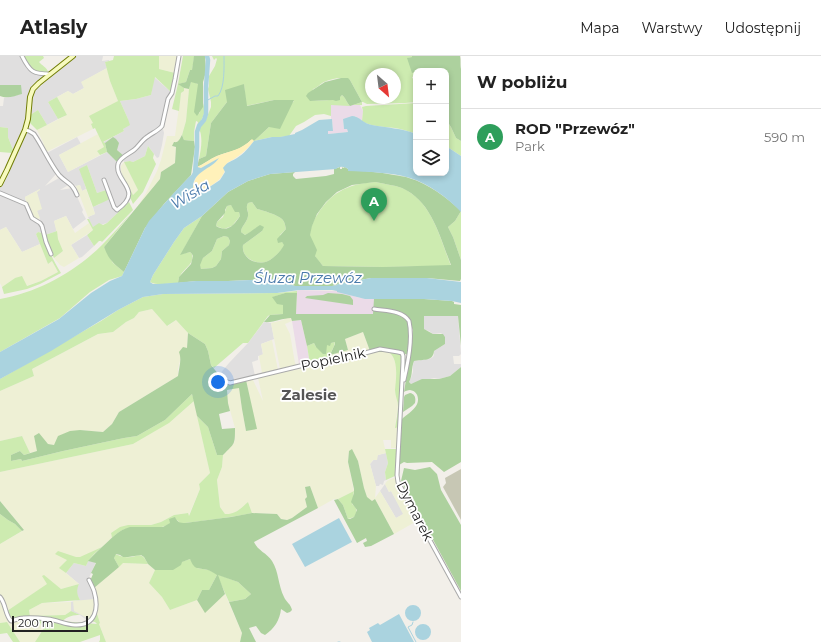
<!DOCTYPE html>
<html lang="pl">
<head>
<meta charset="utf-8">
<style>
  :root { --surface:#fff; --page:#f6f6f6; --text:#222; --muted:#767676; --line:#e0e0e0; --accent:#d40000 }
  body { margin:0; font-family:Montserrat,sans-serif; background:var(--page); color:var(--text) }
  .controls { position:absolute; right:12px; top:12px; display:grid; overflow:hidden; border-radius:8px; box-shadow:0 2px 6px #0003 }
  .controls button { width:36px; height:36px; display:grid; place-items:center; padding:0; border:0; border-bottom:1px solid var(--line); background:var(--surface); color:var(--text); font:20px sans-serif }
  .compass { position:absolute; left:365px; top:12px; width:36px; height:36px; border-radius:50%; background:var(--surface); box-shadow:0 2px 6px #0003; rotate:152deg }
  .scale { position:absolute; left:12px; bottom:10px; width:76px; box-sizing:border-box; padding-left:4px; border:2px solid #222; border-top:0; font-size:11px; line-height:14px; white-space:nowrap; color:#222; -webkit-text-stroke:3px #fff; paint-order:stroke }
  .you { position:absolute; left:218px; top:326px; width:14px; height:14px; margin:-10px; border:3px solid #fff; border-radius:50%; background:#1a73e8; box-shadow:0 0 0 6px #1a73e833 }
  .badge { display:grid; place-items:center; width:26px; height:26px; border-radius:50%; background:var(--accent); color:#fff; font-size:13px; font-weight:700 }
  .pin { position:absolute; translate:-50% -33px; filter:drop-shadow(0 1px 2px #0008) }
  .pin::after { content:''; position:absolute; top:21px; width:14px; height:12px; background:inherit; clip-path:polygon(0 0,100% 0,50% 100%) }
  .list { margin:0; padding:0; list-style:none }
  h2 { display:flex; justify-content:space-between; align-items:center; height:52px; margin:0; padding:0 16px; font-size:17px }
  h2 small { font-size:13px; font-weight:400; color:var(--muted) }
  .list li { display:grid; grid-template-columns:26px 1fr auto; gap:12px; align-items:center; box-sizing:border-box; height:56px; padding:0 16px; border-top:1px solid var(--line) }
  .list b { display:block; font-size:15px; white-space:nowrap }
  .list p { margin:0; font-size:13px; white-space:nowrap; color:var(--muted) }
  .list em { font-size:13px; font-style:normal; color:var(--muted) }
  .icon { flex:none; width:22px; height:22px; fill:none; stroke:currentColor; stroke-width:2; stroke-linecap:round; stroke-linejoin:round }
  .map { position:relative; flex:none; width:461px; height:586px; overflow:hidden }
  header { display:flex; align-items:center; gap:24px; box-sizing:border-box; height:56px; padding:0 20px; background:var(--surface); border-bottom:1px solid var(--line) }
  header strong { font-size:19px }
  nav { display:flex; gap:22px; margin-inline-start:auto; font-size:14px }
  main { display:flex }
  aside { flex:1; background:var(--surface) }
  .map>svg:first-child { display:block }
  .residential { fill:#e0dfdf }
  .industrial { fill:#ebdbe8 }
  .construction { fill:#c7c7b4 }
  .farmland { fill:#eef0d5 }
  .grass { fill:#cdebb0; fill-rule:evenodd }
  .forest { fill:#add19e; fill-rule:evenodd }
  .sand { fill:#fff1ba }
  .water { fill:#aad3df }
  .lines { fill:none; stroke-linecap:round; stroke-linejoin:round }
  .stream { stroke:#aad3df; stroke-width:1 }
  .river { stroke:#aad3df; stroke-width:4.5 }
  .street-casing { stroke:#a9a9a9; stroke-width:5 }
  .secondary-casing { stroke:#707d05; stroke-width:6 }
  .street { stroke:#fff; stroke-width:3 }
  .secondary { stroke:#f7fabf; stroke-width:4 }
  .labels { text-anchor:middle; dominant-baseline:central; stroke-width:3.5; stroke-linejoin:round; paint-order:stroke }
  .street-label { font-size:14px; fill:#222; stroke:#fff }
  .water-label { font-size:15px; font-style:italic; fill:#4a7aab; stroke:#fff }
  .neighbourhood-label { font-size:15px; font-weight:bold; fill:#555; stroke:#fff }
</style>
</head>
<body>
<header>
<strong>Atlasly</strong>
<nav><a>Mapa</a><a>Warstwy</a><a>Udostępnij</a></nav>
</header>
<main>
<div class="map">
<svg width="461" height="586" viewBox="0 0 461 586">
  <rect width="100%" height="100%" fill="#f2efe9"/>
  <path class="residential" d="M0,0H21L27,12L30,15L36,18L45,19L37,25L31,32L28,39L24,70L13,94L8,81V72L0,71V50H3L4,42L22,38L13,29H0Z
    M76,0H103L102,5L109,4V5L105,6L107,12L82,26L84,32L73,38L68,35L48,46L58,63L47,69L38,54L30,59L32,40L37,33Z
    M154,21L171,36L167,41L162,68L159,72L146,79L138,87L134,93L124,100L117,94L113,82L105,87H102L124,75L123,73L128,63L120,45L136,43L151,39Z
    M163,73L164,77L162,89L159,101L157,102L148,90L145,100L133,106L130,105L124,106L123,103L136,94L148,81Z
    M26,75L33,78L57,117L45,130L59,122L70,128L60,134L73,132L75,136L83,154L82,156L86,163L73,173L66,160L54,165L57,175L45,179L37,155V136L40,133L25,141V142L26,146H25L0,136V131L2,129L6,121Z
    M77,81L81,88L59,99L68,116L107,96L117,106L116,110L118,116L128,137L127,142L129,146L107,167L93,171L88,161L95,158L93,151L100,148L106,134L97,137L87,109L80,113L86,133L82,135L80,129L76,130L62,120L47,97Z
    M0,139L24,147L40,168L42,177L38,176L36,178L40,188L22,196L6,171L0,174Z
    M87,179L94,190L82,201L79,202L71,189Z
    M424,260H458L461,298L459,300H453L454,308H461V311L450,320L439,323L434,322L411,328L409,326L411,322L413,316V309L414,305L429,303L433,301L434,299V295L445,288V281L441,277L433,278L429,275L425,274L424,273Z
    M264,266L271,267L274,283L261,288L263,299L258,300V304L252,306L255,320L230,326L225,324L219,319L229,307L248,287Z
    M386,397L388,407L385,416L386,424L384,425L383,429L380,428L379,430H376L370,408L378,399Z
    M385,428L389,436L391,435L404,458L396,462L380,435Z
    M88,505L96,506L88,524L94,536L95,554V558L88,565L80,559L71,555V546L80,544L77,538V532L79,528L66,517L74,507L86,510Z"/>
  <path class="industrial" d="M331,49H360L363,55L362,65L355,60L343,63L344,73H347L348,76L328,78L327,77L328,75L333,74L332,63H331Z
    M299,234L337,235L360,242L374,243V258H296L297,241V235Z
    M301,264L307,290L310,308H299L292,265Z"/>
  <path class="construction" d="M461,413V464L443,431L446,427L445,422Z"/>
  <path class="farmland" d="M159,0H178L175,17L159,13Z
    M107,12L110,25L118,45L91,69L93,73L46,96L43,86L37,74L67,59L57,41L68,35L73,38L84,32L81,26Z
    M184,32L189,33L186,65L182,79L179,85L172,91H176L175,107L161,116L160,123L137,151L146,137L157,115L161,104L167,80H175L181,37L184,35Z
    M98,78L104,91L97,95L100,99L68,116L59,99Z
    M124,106L138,134L133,139L121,115V110Z
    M80,129L82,135L86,133L95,158L88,161L76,130Z
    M40,133V134L37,136L42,153L37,155L40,162L37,163L32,160L25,142V141Z
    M66,160L75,177L89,167L93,174L71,189L79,202L64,211L60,209L54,202L63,195L58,183L54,165Z
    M6,171L22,196L40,188L48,208L52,205L58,216L41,225L26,230L15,222L2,231L0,227V174Z
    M152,253L168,270L176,264L188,277L187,292L181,301L178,313V320L119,356L112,368L103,376L80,374L54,389L48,388L34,380L38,395L30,397L22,380L0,385V335L34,320L32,313L98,278L113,276L126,266L134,262L139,256Z
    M285,262H291L292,265L285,268L290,278L295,307L297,310L280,313L271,267L283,264Z
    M363,276L370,295L332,304L330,299L348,294L345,283Z
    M272,284L278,314L262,317L259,300L263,298L261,288Z
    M382,295L389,296L392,298L396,309L397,322L395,336L398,349L395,371H399L397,392H391V384H383L386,397L378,399L377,404H373L370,408L376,430L375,442L380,435L396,462L403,458L391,435L389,436L385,428L387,425L391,423L394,422L396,423L404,440L417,465L394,478L375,443L372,445L367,442L364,432L358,405L349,395L348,406L354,435L338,443H334L318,452L310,430L305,431L307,441L305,443L307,451L292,462L287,464L281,463L277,458L252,457L248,446L240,453L231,459L225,458L220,451L217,424L222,411L223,399L234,387L235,383V372L228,347L227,334L239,332L242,353L246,375L256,373L246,324L252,322L263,345L258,322L289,315L350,304H355L371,297Z
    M194,345L210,417L199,428L200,433L188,461V457L174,459L161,466L151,469H128L111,477L112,482L102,491L80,502L76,501L67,504L60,512L79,528L61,533L42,520L48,528L7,555L0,540V488L24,474L0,445V416L133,388L155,375L176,361Z
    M122,507L148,508L155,514L149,527L162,541L170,554L197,544L205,556L225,538L242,577L240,586H106L99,568L100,567L97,560V551L94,532Z
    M0,542L8,562L37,563L44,572L35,586H20L7,566L0,567Z
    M95,543L94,557L89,563L74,555L73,545Z
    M71,546V555L65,559L30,560L29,554L42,547Z"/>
  <path class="grass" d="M24,0H43L44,2L39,6C42,10 47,11 48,16C32,16 31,14 24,0Z
    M114,0H159V13L175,17L171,36L155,21L151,39L136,43L120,45L128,63L130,69L123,73L124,75L103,86L105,87L107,96L100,99L97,95L104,91L95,72L93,73L91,68L93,67L89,60L118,45L110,25L105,6L113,4Z
    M183,0H194V2L192,15L190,14L186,26L179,28L184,32V35L181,37L179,55L172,53L178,28Z
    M212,0H412V1L408,2L416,18V20L412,21L416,29V46L405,47L367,48L363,46H362V49H353L362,46L350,24C343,20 331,23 324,26C320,28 317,32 313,33L310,45C320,44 335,46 342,39C346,42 346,46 350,50L331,49V60L324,58L315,59L304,66L296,70L289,80L280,81H272L254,85L269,71L294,45L274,44L246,50L244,28L227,46L211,67L206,100L199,103C201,94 204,77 197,70L198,66L196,65L194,76V85L184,84L182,79L186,65L189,33L191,25L198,28L199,58L203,47C206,56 204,58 200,67H202L205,66L211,51V46L208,33L209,30V20L215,10L217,3L216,2L214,4ZM371,18H395V42H371Z
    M57,41L67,59L58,63L48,46Z
    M416,47V78C411,76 405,74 400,73C388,70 372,72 362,65L363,55L362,51L366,50Z
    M38,54L47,69L37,74L29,66L30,59Z
    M446,65H447L451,71L456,82L461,85V100L446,90Z
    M0,71L8,72V81L13,94L12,97L0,96Z
    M148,90L154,98L153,102L156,108L143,136L133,148L130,141V136L121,115L133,139L138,134L124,106L130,105L133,106L145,100Z
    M87,109L97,137L106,134L110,143L93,151L79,113Z
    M375,126C384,128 394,129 402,132C432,145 440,182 451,210L383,211L323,210C321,207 317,204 315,200C314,197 310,182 310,179C310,165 327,142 339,136C350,129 362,127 375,126Z
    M129,146L133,154L102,186L101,185H99L94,190L87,179L93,174L87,163H89L93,171L99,167L103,169L107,167Z
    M252,146L257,153C262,154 278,159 282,163C285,166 285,169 286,173L280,179L282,186L285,189C281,195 274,202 268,205C257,210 241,202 243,189L262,175L256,172L253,175L245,179L241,176C241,170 247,167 248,160C249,154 245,153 248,147Z
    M231,149L239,156L240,160L232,170L224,173L216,170L217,166L223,161L227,150Z
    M461,155V204L453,181L448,171L455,165Z
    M132,156L104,191L113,207L124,216L122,220L109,224L90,236L60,262L0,296V243C39,236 75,216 103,188C113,178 122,167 132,156Z
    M202,160L181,198L190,196L192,198C195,208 184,212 180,220C178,222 179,224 178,227C169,227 158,230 150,226L153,219L174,186L184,172Z
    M57,175L58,183L63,195L54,202L50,194L45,179Z
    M38,176L42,177C47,192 53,204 61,217L40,228L27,233L4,238L2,231L15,222L22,220L27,230L41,225L58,216L52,205L48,208L36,178Z
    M224,180L228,181L230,185L229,189L222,195L221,203L216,210L212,212L201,213L199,209L203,202L212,195L217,183Z
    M297,235V237H285L273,241L283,249V258L270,259L268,260L248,287H243L214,312L211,309L208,295L205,288L188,277L176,264L167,270L152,253L139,256L134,262L126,266L113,276L98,278L32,313L34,320L0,335V323L101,265L118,254L143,241L163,238L277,237Z
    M335,286C334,294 329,294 332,304L310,308L307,290L314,287L316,291L327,289L331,287Z
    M389,296L400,297L402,300L399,371L395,372C396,365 398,357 398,350C398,345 395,340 395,334C396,323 399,304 389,296Z
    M192,338L194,345L169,367L133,388L0,416V385L22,380L30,397L24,399L20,395L11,399V405L21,403L22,405L63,395L124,382L137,380L165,364Z
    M197,360L208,371L217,399H223L222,411L217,424L220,451L225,458C235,459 241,452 248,446L252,457C229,462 207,464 185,467H180L177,464C172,466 167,470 162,471C143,474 128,465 112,482L111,477L120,471L128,469H151L161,466L174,459L188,457L189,460L200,433L199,428L210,417Z
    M385,393H397L396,418L395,420L386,424L385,416L388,407Z
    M354,435L352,448C357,452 358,455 354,461L348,463L343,449L338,443Z
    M0,458L8,464L15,468L22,475L0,488Z
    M102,491C95,497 89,502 86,510L74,507L66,517L59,512L67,504L55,498L58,495L76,501H80Z
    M115,498C119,499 122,501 125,501C138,503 140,492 148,508L123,507L119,511L114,502Z
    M190,503L197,512L209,514L217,518L238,526L251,538L245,543L229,546L217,519L209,534H202L197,544L170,554L162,541L149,527L155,514L160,513Z
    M44,519L61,533L79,528C76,535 77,538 80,544L42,547L29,554L30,560L65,559L71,555L80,559C74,559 67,560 63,565L41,562L13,564L9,563L7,555L47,528L42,520Z
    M97,558L100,567L99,568L106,586H99L100,584V579L80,586H35L44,572L37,563L97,568L95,566L90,565Z
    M7,566L20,586H13L7,577L0,578V567Z"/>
  <path class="forest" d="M194,0H205L206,16L203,26V51L197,60L194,56L198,28L191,26L189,33L184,32L178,28L186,26L190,14H192Z
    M412,0H460C461,4 460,8 461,13V85L456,82L451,71L447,65H446V15H416V18L415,16L412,17L407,2L412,1Z
    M341,22H348L350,24L362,46L350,50C346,46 346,42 342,39L340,41V44L336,45L333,44L310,45L306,40L308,37L325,26Z
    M244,28L247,50L274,44H294L280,73L269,71L254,85L251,84C242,94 230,95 217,100C210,103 204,108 197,111L199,103L206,100L211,67L227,46L225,34Z
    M0,29H21L22,38C15,40 7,43 0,40Z
    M182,79L184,84L194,85L195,91L191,119L164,148L145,172L124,216C113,207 109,204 104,191L160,123L161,116L175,107L176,91L172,90L174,86C179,87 180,82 182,79Z
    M113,81L116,83L119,87L117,94L124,100L117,106L107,96L105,87Z
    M340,111V113H342V111L343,112L345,111L348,113C363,115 379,116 394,119C399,120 404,120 409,122C429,128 446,141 461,155L455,165L448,171L453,181L461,204V223L460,225L427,222H371L338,228L337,229L332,230H295L272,223L228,225H196L178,227L179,221L191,208L193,200L192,198L190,196L180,199L202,160L228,136L248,125L270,118L295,116L293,118V120L296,123L326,120L334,118V113ZM375,126C384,128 394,129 402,132C432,145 440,182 451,209L383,211L323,210L315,200L317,194L310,179L312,170L317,158L326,146L337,136L352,129ZM252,146L257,153C262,154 278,159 282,163C285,166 285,169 286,173L277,183L278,187L282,186L284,189C281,195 274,202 268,205C256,210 241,202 243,189L262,175L264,171L260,169C255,172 251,176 245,179L241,176C241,170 247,167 248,160C249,155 245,153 248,147ZM231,149L235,156H239L240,160C234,169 228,177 216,170L217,166L225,157V154L227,150ZM224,180L228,181L230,185L229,189L222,195L221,203L216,210L212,212L201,213L200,209L203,202L212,195L217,183Z
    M285,237H297L296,258H373L374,243H424L452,245L454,246V248L461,249V290L458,260H424V273L433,278H443L445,281V288L434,295C433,306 423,303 414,305C411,312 413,319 409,326L411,328L422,323H439L450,320L461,311V406L444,416L432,406L407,407L404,406L399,409L402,363C406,359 413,355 416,350C420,344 418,335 410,334C408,334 405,335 404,336L410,299L413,274L411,270L409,271L408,299L392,293L389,296H378L376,294L370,295L363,276L345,283L348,294L330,299L335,288V286L331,287L330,290L327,289L326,298H323L316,291L314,287L307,290L301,264L292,265L291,262C282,262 274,267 264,266L270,259L283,258V249L277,248L272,241Z
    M328,237L342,238L350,240L353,244V249L305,242L307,240L323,239Z
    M188,277L205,288L208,295L211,309L219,319L225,324L224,326L229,329L232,327L246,324L257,373L246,375L242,353L239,332L227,334L228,347L230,355L219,358L222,373L235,372C235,389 235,387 223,399H217L208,371L197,360L192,338L165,364L137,380L124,382L63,395L22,405L21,403L11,405V399L20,395L24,399L37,395L34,380L39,377L48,388L54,389L58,380L70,375L80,374L103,376L112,368L119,356L178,320C179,311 182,304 179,296L183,291L187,292Z
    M410,337C415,338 416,342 415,347L412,350L403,356L404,341L405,339Z
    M352,393L358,405L364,432L367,441L372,445L375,443L394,478L371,490L365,491L363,487L367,485L366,482L357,487L334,444L338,443L343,449L348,463H350L354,461L357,454L351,446L354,437V433L348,406L349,395Z
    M430,411L437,418L441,434L461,469V535L401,425L404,412L415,414Z
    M310,430L318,452L254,486C258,495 267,497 272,505C279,516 278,529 284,541C286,546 291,548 292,554L290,556L287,557L281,553C280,564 274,573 265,579L261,577L256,570L249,572L256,586H240L242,577L229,546L245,543L251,538L238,526L218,519L225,538L205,557L197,544L202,534H209L217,519C214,517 211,515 208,514C197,511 195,515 190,503L182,506L181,509L173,514H155L148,508L144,501L141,499L128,501H123L120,499L116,498L114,502L119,511L94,532L90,525L93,518L91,517L96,507L88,505C92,500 97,496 102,491C111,483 118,474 130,471H163L170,467L169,463L175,461C177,466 180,467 185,467L223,462L231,461L252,457L277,458L281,463L287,464L292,462L307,451L305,443L307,441L305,431Z
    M0,445L24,474L22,475L15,468L8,464L0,458Z"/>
  <path class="sand" d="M252,83L254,85C246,95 238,101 227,107C223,125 216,126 201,136L193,134C193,128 196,120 200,116C206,111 214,109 218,103L201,112L197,111C204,108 210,103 217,100C230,95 241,94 252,83Z"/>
  <path class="water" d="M352,60C359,60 364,68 372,69C387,72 402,72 416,78V117H446V90L461,100V156C447,141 429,128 410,122C392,116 367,116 348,115V113C344,110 339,110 336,113L270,118L248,125L228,136L202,160L184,172L174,186L153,219L150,226L153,228H158L196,225H228L272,223L295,230H332L337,229L338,228L371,222H427L461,226V247L452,245L424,243H365L337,236V235L332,234H299L277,237L163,238L143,241L118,254L51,295L0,323V296L59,263L91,237L110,225L122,220L145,172L149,165L173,138L189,121L195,117L197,111L201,112L219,102C211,114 192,115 193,133L199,134L202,136L220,124L225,116L223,112C228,105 231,106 237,102C244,98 249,91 254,85L272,81H280L295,78V77L302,74L319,64L332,63L333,75H328V78L348,76L347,73H344L343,63Z
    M339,462L352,486L305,511L292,488Z
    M405 557a8 8 0 1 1 16 0a8 8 0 1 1-16 0Z
    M399,558L414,586H372L367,576L370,574L369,572L378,567L380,569Z
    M415 576a8 8 0 1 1 16 0a8 8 0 1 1-16 0Z"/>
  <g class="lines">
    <path class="stream" d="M206,45L215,40H218C225,31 224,11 224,0
      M413,566L412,569L408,571L416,586
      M338,586H340"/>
    <path class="river" d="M193,121L195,117L197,91V76L199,70L204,64L206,58V31L208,4L207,0"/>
    <g class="street-casing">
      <path id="street" d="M22,0C30,16 33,18 50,18
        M25,74L29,75L34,78C43,91 49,106 59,119C66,127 72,126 77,139
        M104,124L114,151L117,154C145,134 114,126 118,108C120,101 129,98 134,94C139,90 142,84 147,81C152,77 158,75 162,70L168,43L172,37L175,23L179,0
        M0,137L26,148L32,162L40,167L42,170L46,186L51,198
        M374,253C385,255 402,254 409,265C413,283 408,306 404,324
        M225,325L230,327L300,310L339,304L380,293L398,296L402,297L403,300V306L397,419L398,426L461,541
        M0,541C6,548 5,559 11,565C15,564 19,562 23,562C31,561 40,562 48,563C57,564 66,569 75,569C96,570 99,552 94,535C93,532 91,528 89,524"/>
    </g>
    <g class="secondary-casing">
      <path id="secondary" d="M0,128L7,114L25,74L28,63L30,41L33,33L39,27L73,0"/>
    </g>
    <use href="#street" class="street"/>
    <use href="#secondary" class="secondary"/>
  </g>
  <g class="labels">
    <g class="street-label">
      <text transform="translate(333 303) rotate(-12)">Popielnik</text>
      <text transform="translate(415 455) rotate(63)">Dymarek</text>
    </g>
    <g class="water-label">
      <text transform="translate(190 138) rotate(-31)">Wisła</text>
      <text x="308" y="221">Śluza Przewóz</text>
    </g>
    <g class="neighbourhood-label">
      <text x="309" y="338">Zalesie</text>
    </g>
  </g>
</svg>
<div class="controls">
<button>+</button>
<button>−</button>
<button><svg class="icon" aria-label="layers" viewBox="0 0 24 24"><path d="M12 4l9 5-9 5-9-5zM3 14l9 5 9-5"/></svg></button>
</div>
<svg class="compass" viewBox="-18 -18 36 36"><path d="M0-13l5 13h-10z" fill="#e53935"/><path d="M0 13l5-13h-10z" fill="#767676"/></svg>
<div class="scale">200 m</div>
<div class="you"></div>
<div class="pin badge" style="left:374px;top:165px;background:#2e9e5b">A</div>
</div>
<aside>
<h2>W pobliżu<small></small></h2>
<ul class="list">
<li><span class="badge" style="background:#2e9e5b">A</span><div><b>ROD &quot;Przewóz&quot;</b><p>Park</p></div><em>590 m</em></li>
</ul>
</aside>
</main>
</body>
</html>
